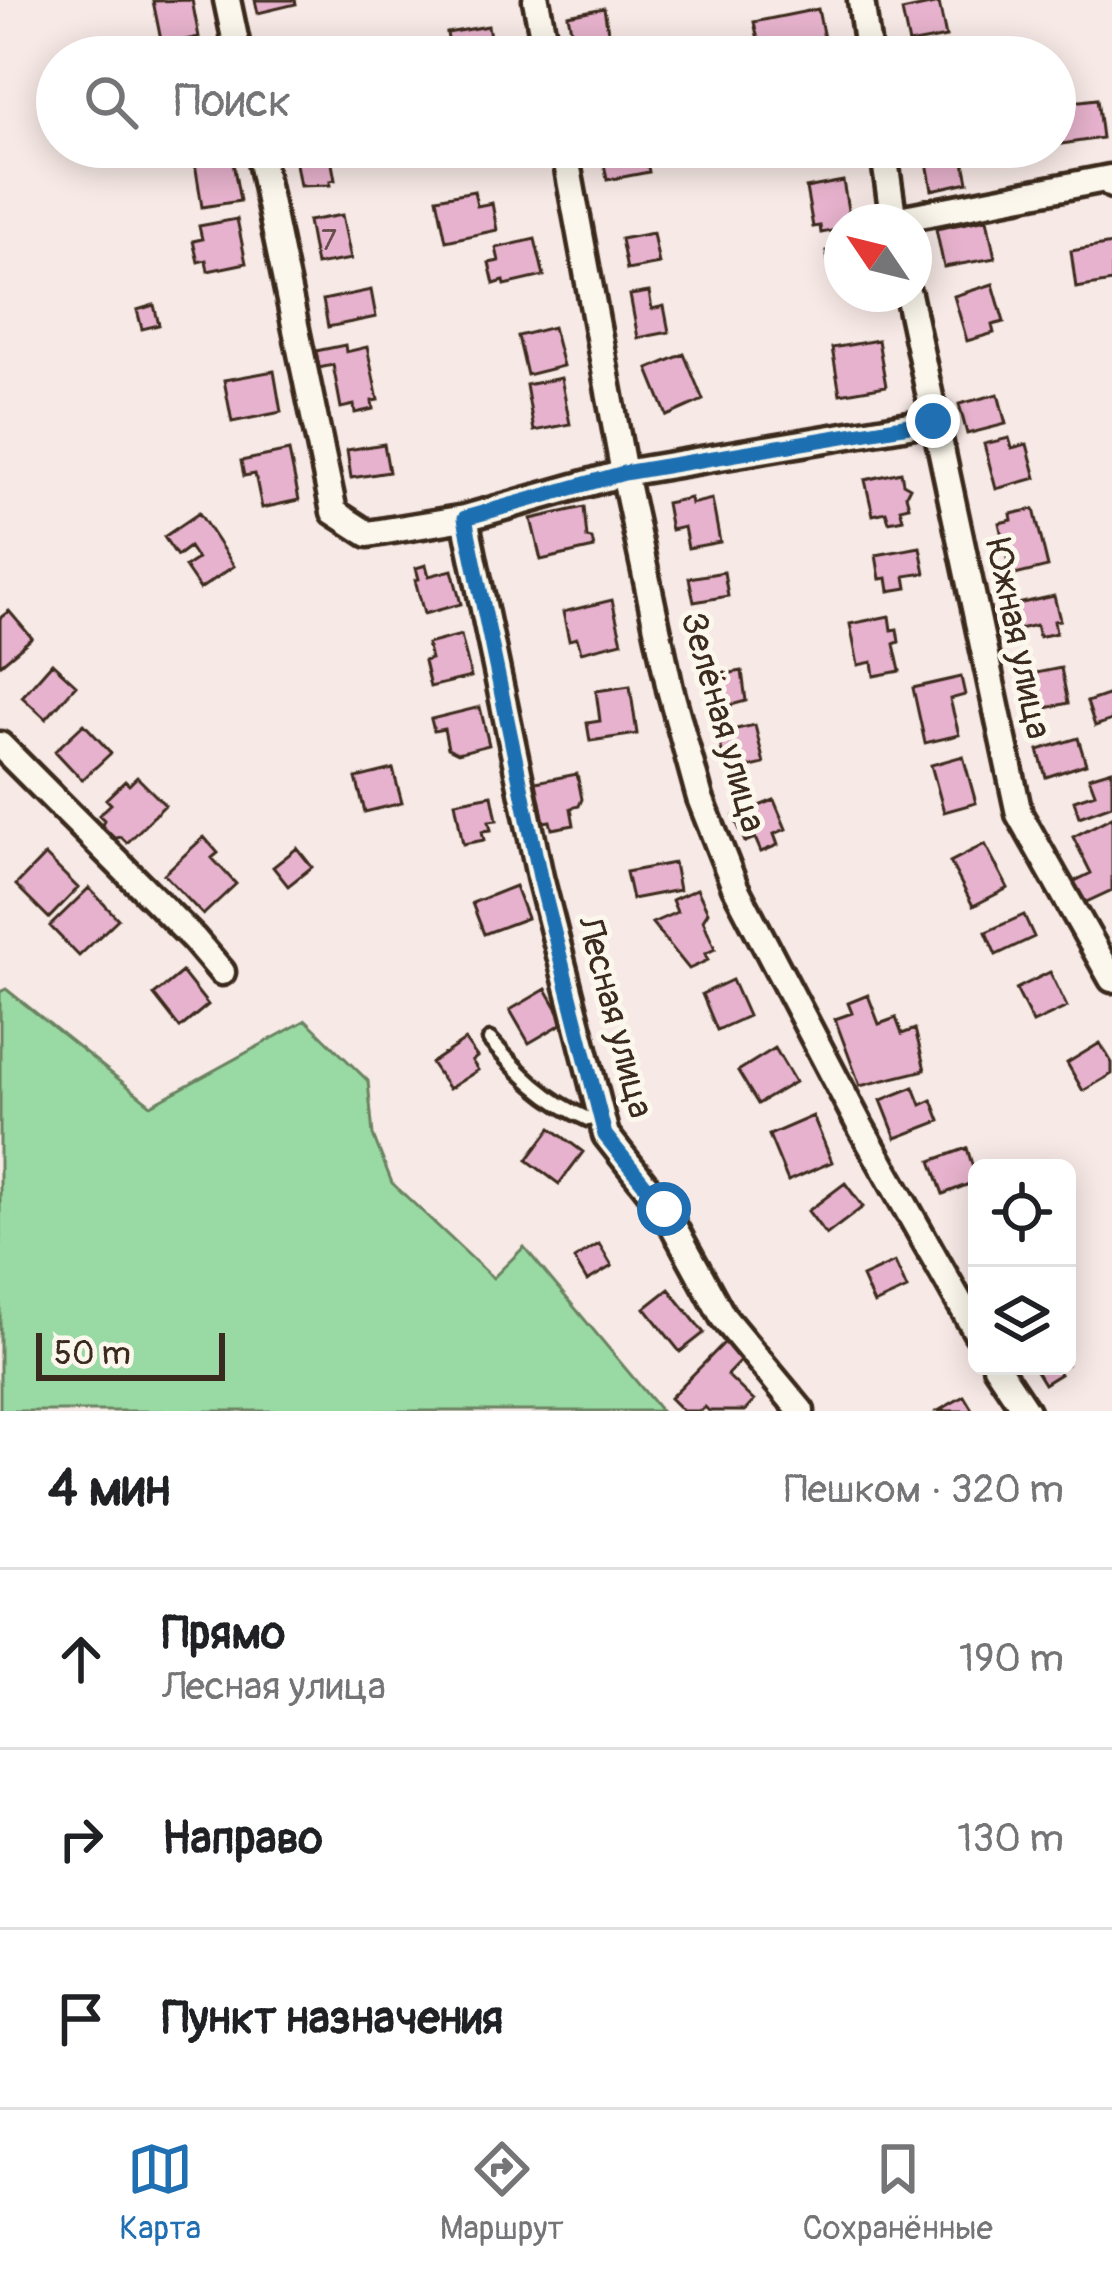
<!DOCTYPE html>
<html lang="ru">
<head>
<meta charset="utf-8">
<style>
  :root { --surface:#fff; --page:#f2f2f2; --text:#202124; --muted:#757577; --line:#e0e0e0; --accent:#1f6fb2 }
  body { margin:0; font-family:Pangolin,sans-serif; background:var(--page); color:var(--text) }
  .controls { position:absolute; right:36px; bottom:36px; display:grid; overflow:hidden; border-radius:18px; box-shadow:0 6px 30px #0003 }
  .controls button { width:108px; height:108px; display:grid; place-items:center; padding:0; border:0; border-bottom:3px solid var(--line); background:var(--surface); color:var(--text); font:60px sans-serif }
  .compass { position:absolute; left:824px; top:204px; width:108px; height:108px; border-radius:50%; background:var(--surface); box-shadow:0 6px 30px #0003; rotate:305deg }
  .scale { position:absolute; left:36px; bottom:30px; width:189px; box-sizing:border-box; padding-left:12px; border:6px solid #3b2a1e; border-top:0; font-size:33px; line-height:42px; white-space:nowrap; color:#3b2a1e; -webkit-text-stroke:9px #fbf7ec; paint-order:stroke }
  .stop { position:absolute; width:36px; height:36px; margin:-27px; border:9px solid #1f6fb2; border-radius:50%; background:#fff }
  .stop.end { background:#1f6fb2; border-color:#fff; box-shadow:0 3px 12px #0008 }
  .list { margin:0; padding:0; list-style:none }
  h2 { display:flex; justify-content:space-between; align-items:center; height:156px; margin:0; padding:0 48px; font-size:51px }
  h2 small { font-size:39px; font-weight:400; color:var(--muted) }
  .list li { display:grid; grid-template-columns:78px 1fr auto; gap:36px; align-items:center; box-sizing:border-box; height:180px; padding:0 48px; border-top:3px solid var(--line) }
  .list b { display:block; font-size:45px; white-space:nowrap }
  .list p { margin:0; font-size:39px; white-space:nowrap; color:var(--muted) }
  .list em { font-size:39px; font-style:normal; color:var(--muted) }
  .icon { flex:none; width:66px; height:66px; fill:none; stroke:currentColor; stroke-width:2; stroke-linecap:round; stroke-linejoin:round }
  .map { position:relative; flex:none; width:1112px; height:1411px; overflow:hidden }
  .search { position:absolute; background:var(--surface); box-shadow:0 6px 30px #0003; left:36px; right:36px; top:36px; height:132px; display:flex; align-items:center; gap:30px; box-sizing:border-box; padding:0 42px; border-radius:66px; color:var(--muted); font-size:45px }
  .sheet { height:696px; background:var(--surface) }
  nav { display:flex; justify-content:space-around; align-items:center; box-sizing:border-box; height:168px; border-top:3px solid var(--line); background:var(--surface); font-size:33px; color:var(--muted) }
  nav a { display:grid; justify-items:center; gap:6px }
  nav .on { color:var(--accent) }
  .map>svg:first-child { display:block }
  .green { fill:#99daa4; stroke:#6a8261; stroke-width:3 }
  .building { fill:#e7b2cd; stroke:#3b2a1e; stroke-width:3 }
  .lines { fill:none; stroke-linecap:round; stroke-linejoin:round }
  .lane-casing { stroke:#3b2a1e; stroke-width:21 }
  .street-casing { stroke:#3b2a1e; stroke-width:33 }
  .lane { stroke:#fbf7ec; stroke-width:12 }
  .street { stroke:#fbf7ec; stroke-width:24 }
  .route { stroke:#1f6fb2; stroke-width:15 }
  .labels { text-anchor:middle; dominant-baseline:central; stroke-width:10; stroke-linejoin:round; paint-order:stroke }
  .number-label { font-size:30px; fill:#664c4a }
  .street-label { font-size:36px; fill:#3b2a1e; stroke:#fbf7ec }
</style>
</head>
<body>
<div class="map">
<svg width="1112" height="1411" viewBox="0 0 1112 1411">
  <rect width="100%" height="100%" fill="#f7e9e6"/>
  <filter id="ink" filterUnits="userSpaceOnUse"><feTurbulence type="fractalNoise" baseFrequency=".00833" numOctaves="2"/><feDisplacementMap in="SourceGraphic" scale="24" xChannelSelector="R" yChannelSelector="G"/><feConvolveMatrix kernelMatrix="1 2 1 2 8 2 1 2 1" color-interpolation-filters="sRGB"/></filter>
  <g filter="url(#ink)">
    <path class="green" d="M6,989L151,1105L306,1020L368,1081L373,1135L392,1183L493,1278L524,1247L661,1411H0V992Z"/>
    <path class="building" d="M192,0L199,37L162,45L153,1Z
      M255,0H295L296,4L258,13Z
      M939,3L946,37L909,44L902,11Z
      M604,8L610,43L575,49L568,15Z
      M818,9L827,53L762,57L754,22Z
      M488,26L494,57H451L447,33Z
      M1097,99L1102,138L1055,145V104Z
      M310,147H329L335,180L330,181V185L300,186L294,153L310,150Z
      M601,147H644L649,172L607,180Z
      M823,147H849L851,155L826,160Z
      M945,147H961L968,182L932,190L925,151Z
      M232,157L240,201L202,207L195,163Z
      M843,181L850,221L842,222V229L821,233L820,226L813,227L806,188Z
      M474,191L477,206L492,203L497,230L446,241L437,198Z
      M342,215L351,259L316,265L308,221Z
      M237,219L246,263L208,271L206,260L198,262L193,241L202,239L199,226Z
      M987,219L995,258L944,267L936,229Z
      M653,233L659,264L627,270L621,239Z
      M535,239L544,276L505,285L504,281L494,284L489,263L499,261L496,248Z
      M1112,244V282L1076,288L1071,251Z
      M842,248V285H840L837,268L830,269L826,251Z
      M993,284L1004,322L992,325L994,333L967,341L954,296Z
      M371,290L376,317L328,327L323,300Z
      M649,292L652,309L664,306L669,332L638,338L630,295Z
      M154,305L159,325L142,329L137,310Z
      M553,327L563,366L527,375L518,336Z
      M878,340L886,386L840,394L832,348Z
      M345,345L346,352L367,347L378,400L372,401L373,409L355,413L354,405L341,408L333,365L319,368L316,351Z
      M684,354L703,400L667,416L648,369Z
      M274,371L281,412L232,422L224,380Z
      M561,378L570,424L534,431L526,385Z
      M998,394L1006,424L967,434L959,404Z
      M1009,438L1012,448L1027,444L1036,478L996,489L984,444Z
      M384,444L389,472L351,478L347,450Z
      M289,451L299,500L262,508L255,474L244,476L241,461Z
      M901,472L903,483L910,487L906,495L909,506L900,508L903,519L889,522L886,512L873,515L865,480Z
      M690,498L691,504L712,499L720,542L688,548L684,527L671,530L666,503Z
      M584,507L587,538L592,539L594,548L541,560L531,519Z
      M1034,509L1048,567L1011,576L999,523L1012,520L1011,514Z
      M199,513L234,566L200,589L185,567L197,559L189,547L177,556L164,537Z
      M920,547L925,573L905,576L907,588L889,591L887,578L880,579L876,555Z
      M426,565L429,576L452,570L461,604L424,614L415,580L419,579L416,568Z
      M724,572L728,596L694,602L689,578Z
      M1054,596L1060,620L1054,621L1056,633L1039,637L1036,625L1019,629L1013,605Z
      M612,600L622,642L581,652L577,638L569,640L563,612Z
      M9,611L32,638L0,665V618Z
      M889,616L891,630L897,629L899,642L894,644L900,671L874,676L872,662L858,665L850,624Z
      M461,635L471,677L430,687L424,661L431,659L427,644Z
      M52,663L76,685L46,719L22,697Z
      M1061,668L1068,703L1033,711L1026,675Z
      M742,671L746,701L713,710L708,677Z
      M961,677L965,695L950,699L959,735L925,743L913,688Z
      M630,686L637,734L590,741L587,723L600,721L596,691Z
      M1110,694L1112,720L1095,726L1087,702Z
      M480,707L489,745L458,753L448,748L444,729L434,731L431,719Z
      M84,724L111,753L82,780L55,751Z
      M755,725L764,764L743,769L740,753L723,757L718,733Z
      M1078,738L1086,764L1046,777L1038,750Z
      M963,756L976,803L944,812L931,765Z
      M393,769L402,803L365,812L356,778Z
      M1112,770V805L1079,817L1074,800L1095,793L1089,777Z
      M577,774L582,799L579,806L571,808L574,825L552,829L550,821L544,822L536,782Z
      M137,777L165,805L127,843L121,837L111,839L101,828L104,820L99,815L111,804L106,799L125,781L129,785Z
      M492,795L497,820L489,821L491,830L482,831L484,840L463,844L455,802Z
      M774,800L786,829L774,834L778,845L761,852L755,838L745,842L734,816Z
      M1112,817V890L1084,903L1073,882L1091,873L1073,837Z
      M204,837L218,853L212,858L236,884L203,915L164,874Z
      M985,844L1008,888L973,906L950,862Z
      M297,848L312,867L288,886L273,867Z
      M45,855L78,888L49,918L16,885Z
      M674,863L679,890L632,899L626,872Z
      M515,886L527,918L484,934L472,903Z
      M89,888L118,919L79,956L50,926Z
      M697,889L708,912L703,920L715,949L705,954L708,960L689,969L652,923L677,912L672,900Z
      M1024,915L1034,937L996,955L986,932Z
      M182,972L208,1005L180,1028L154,995Z
      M1050,972L1067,1007L1033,1023L1016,989Z
      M732,980L748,1016L717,1030L702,994Z
      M546,989L565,1022L529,1043L510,1010Z
      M868,995L879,1024L896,1018L902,1034L915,1029L925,1070L860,1086L835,1019L852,1013L848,1003Z
      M465,1040L477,1057L472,1061L478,1070L449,1089L431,1063Z
      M1100,1043L1112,1063V1074L1083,1091L1067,1063Z
      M775,1048L795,1082L758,1104L738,1071Z
      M914,1087L921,1105L932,1100L940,1121L896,1138L881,1100Z
      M813,1116L832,1162L788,1181L769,1135Z
      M551,1128L583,1152L559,1184L527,1160Z
      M967,1148L977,1181L943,1194L931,1161Z
      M845,1183L863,1207L826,1235L808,1211Z
      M599,1244L612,1266L587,1281L574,1259Z
      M895,1262L907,1289L874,1304L862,1277Z
      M669,1289L704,1333L680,1352L645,1308Z
      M726,1341L743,1358L727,1375L754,1401L745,1411H709L705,1407L701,1411H683L670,1398Z
      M1033,1366H1064L1057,1370L1060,1374L1044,1384Z
      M964,1396L973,1411H938Z"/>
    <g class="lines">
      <g class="lane-casing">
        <path id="lane" d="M490,1040C520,1074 546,1101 588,1119L600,1115"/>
      </g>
      <g class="street-casing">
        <path id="street" d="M227,0L239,57
          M536,0L547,57
          M861,0L869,57
          M258,147L334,512L368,534L465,518L624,473L933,421
          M564,147L624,473L670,689L700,798L735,887L859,1124L977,1333
          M883,147L894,222
          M894,220L1110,178L1112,185
          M908,294L1019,814L1112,979
          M465,518L540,877L606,1135L664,1209L723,1317L801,1411
          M0,745L194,939L222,972
          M996,1366L1026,1411"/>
      </g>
      <use href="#lane" class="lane"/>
      <use href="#street" class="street"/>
    </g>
  </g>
  <g class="lines" filter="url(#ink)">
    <path class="route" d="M664,1209L605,1135L540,877L465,518L624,473L933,421"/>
  </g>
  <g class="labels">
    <g class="number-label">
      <text x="329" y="240">7</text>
    </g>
    <g class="street-label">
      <text transform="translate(1018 639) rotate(78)">Южная улица</text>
      <text transform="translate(723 722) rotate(74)">Зелёная улица</text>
      <text transform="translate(615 1017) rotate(75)">Лесная улица</text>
    </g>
  </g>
</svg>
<div class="controls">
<button><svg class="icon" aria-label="locate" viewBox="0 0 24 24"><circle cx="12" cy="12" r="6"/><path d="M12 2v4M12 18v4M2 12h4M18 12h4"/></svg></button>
<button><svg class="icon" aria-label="layers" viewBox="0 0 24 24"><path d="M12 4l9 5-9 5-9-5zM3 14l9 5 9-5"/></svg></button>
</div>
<svg class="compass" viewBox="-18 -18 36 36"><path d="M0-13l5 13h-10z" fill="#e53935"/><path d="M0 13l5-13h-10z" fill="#757577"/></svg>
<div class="scale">50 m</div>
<div class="stop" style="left:664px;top:1209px"></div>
<div class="stop end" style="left:933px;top:421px"></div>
<div class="search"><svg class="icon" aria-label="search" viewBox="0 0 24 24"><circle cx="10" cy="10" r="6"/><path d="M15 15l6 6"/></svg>Поиск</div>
</div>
<section class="sheet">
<h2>4 мин<small>Пешком · 320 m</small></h2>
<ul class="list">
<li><svg class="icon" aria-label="ahead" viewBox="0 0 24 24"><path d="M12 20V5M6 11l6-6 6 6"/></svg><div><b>Прямо</b><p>Лесная улица</p></div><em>190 m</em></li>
<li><svg class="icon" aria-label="right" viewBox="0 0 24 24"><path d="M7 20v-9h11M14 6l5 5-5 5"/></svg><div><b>Направо</b></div><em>130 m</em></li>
<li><svg class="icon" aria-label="arrive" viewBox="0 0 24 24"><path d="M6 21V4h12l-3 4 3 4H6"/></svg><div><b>Пункт назначения</b></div></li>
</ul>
</section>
<nav>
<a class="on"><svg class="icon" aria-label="map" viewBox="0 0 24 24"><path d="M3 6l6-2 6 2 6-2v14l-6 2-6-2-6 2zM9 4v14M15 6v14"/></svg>Карта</a>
<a><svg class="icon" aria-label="directions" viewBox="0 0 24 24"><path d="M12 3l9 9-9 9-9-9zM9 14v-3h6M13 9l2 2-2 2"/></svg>Маршрут</a>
<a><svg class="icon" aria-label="saved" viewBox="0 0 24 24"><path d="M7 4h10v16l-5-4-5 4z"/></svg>Сохранённые</a>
</nav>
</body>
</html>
